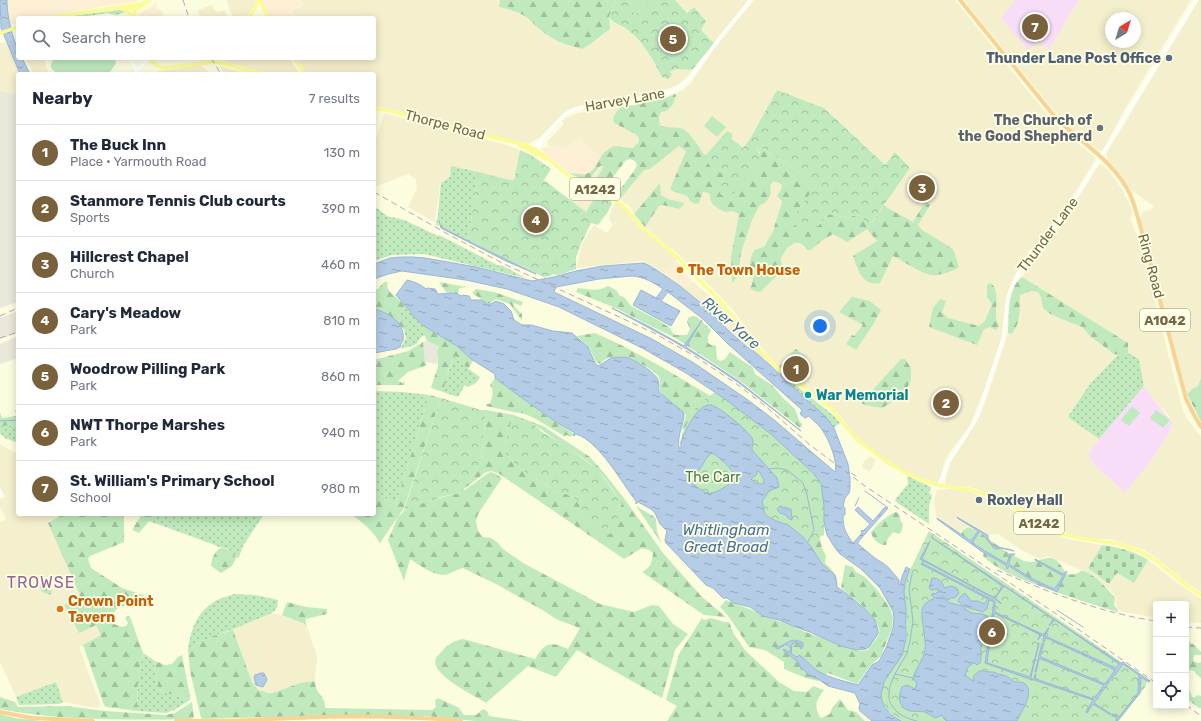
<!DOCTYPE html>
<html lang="en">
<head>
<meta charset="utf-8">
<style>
  :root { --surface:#fff; --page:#f6f6f7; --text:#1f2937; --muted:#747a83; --line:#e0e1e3; --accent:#79613c }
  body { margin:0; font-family:Rubik,sans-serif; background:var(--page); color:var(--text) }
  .controls { position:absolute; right:12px; bottom:12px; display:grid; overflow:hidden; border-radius:4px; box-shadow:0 2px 10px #0003 }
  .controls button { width:36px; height:36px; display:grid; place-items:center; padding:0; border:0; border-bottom:1px solid var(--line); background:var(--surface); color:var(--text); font:20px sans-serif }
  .compass { position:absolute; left:1105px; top:12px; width:36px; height:36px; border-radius:50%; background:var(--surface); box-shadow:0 2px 10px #0003; rotate:38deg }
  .you { position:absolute; left:820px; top:326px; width:14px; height:14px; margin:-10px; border:3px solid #fff; border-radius:50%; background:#1a73e8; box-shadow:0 0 0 6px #1a73e833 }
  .badge { display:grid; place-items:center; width:26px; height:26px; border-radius:50%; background:var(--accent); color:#fff; font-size:13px; font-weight:700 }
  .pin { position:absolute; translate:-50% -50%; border:2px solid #fff; box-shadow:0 1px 4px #0006 }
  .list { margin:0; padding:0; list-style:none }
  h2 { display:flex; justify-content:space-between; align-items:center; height:52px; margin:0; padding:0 16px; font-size:17px }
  h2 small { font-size:13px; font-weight:400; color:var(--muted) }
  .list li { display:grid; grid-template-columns:26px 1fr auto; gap:12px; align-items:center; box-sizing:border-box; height:56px; padding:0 16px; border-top:1px solid var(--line) }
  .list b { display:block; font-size:15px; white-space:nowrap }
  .list p { margin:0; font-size:13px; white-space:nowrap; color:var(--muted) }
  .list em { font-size:13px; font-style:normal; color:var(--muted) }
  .icon { flex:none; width:22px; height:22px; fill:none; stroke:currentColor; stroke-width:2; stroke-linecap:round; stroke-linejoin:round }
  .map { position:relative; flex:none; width:1201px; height:721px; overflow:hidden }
  .search { position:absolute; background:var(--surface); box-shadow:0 2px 10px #0003; left:16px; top:16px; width:360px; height:44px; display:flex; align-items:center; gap:10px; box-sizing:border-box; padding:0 14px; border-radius:4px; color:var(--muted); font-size:15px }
  .panel { position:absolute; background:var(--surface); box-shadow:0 2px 10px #0003; left:16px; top:72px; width:360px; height:444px; border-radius:4px }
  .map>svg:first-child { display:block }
  .residential { fill:#f4f0ce; fill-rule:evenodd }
  .commercial { fill:#fdefd3 }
  .industrial { fill:#eae8db }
  .education { fill:#f8ddf8 }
  .grass { fill:url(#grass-dots) }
  .forest { fill:url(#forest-firs) }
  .cemetery { fill:url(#cemetery-stones) }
  .park { fill:url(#park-crowns) }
  .pitch { fill:#c0e9be }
  .water { fill:url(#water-ripples); stroke:#9bb7d7; fill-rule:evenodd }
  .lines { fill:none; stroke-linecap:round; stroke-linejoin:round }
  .stream { stroke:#9bb7d7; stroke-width:1 }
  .secondary { stroke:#fff; stroke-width:3 }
  .primary { stroke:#fbfc97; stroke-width:3.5 }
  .highway { stroke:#f7d495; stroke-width:4 }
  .rail { stroke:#c19fc4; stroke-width:1; stroke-dasharray:6 4; stroke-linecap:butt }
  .service-dot { fill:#5c6f8a; stroke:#ffffe6; stroke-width:1.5 }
  .worship-dot { fill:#6b7280; stroke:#ffffe6; stroke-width:1.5 }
  .food-dot { fill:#e8710a; stroke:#ffffe6; stroke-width:1.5 }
  .culture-dot { fill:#0f9aa8; stroke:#ffffe6; stroke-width:1.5 }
  .labels { text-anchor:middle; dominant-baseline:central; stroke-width:3.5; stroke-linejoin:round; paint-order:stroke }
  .shield { fill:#ffffe6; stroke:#9c9577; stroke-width:1 }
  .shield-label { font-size:13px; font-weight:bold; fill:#726747 }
  .service-label { font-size:14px; font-weight:bold; fill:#4e5e75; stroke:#ffffe6; text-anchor:end }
  .street-label { font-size:14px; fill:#726747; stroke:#ffffe6 }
  .worship-label { font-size:14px; font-weight:bold; fill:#5b616d; stroke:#ffffe6; text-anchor:end }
  .food-label { font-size:14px; font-weight:bold; fill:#c56008; stroke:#ffffe6; text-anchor:start }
  .culture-label { font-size:14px; font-weight:bold; fill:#0d838f; stroke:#ffffe6; text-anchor:start }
  .park-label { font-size:14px; fill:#427e47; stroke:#ffffe6 }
  .water-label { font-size:15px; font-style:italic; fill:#4a6f9b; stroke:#ffffe6 }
  .quarter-label { font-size:16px; letter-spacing:1px; fill:#966394; stroke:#ffffe6 }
</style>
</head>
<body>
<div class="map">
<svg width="1201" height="721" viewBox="0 0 1201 721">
  <defs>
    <pattern id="grass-dots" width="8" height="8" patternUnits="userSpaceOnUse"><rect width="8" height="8" fill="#c0e9be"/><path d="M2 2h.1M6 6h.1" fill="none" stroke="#a0c19c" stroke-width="1.8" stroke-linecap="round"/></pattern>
    <pattern id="forest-firs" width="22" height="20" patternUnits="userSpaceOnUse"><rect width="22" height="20" fill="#c0e9be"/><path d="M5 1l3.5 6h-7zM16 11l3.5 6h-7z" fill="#a0c19c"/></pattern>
    <pattern id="cemetery-stones" width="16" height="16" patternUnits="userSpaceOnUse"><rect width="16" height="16" fill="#c0e9be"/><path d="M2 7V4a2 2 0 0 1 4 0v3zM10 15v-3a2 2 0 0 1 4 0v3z" fill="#a0c19c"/></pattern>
    <pattern id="park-crowns" width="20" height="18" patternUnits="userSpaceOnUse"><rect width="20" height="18" fill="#c0e9be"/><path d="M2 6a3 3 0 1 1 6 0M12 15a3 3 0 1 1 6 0" fill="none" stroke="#a0c19c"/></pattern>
    <pattern id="water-ripples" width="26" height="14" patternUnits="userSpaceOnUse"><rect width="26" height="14" fill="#b4cce5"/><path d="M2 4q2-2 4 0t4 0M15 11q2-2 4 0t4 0" fill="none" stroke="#97a9bb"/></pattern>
  </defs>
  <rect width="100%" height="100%" fill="#fcfcdf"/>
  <path class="residential" d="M226,0H255V3L254,7L245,18H233Z
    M302,0H500L499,7L512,10L522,15L543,32L554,39L567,45L582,48L592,43L605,34L609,17L614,23L629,31L647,50L662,77L670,72L671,71L677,69L692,70L684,80L677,85L670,88L635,97L615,101L602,98L599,104L575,107L570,110L557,120L543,135L528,144L471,132L385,108L374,106V74H307L297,58H374V18H296L292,11L303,5Z
    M675,0H748L714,43L701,30L694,7L687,13Z
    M754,0H955L1045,112L1060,128L1095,158V160L1065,209L1034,250L1031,249L1028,252V257L1020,266L1013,279L1006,297L1002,336L983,393L969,427L949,453L944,463L940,481L938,483L915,476L885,460L854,435L844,420L833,408L782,371L761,347L733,310L718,294L673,249L669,248L645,227L659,206L661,205L680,209L685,203L668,199L661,195L660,185L648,197L634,214L630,207L620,199L644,170L650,169L679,146L683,148L686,151L672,191L687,196L688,199L699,203L703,192L708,193L710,195V200L712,204L716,207L732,211L739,214L731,256L732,282L739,263L741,253L752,220L760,205L765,203L771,183L774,181L781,184L782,185L778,199L782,202L773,231L764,247L757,248L750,268L753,274L754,280L782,266L781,258L787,247L796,242L802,244L804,248L811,250L820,242L833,234L867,229L910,168L895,152L885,165L824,108L777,90L750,139L743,149L736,142L732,140L726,132L706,155L704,154L686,131L681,128H671L661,126L659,121V115L661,112L670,110L675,99L676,95L675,94L683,90L690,84L714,49Z
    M964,0H1015L1010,7L1017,36L1028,49L1038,42L1045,45L1049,48L1079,0H1191L1125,109L1103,150L1100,151L1098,150L1067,125L1050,106ZM1111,18H1135V42H1111Z
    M1199,0H1201V378L1198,386L1192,389L1187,394L1186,392L1141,223V214L1143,213V211L1151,210L1154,206L1132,191L1108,160L1106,154Z
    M211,5L213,6L215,11L218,12L223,11L224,9L228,18H200L198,10Z
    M6,42L20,74H18V92L12,94L0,91V43Z
    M26,58H43L49,74H33Z
    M223,58H289L300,74H270L226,62Z
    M200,65L211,74H143L169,70Z
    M219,65L222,67L250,74H224Z
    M622,107L617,111L614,123L635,134L639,138L638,143L634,148L619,146L602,155L600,158L580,138L566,149L549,147L547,142L564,124L562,121L566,118L578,113Z
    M384,113L423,124L425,123L447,129L450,131L504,144L520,150L514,180H510L451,166L450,177L440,184L438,203L434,222L408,207L417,188L416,179L408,174L378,186H374V146Z
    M1101,164L1108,170L1122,189L1132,210L1131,221L1139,241L1183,411L1189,421L1201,437V592L1186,582L1155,557L1144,550L1110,539H1094L1066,534L1052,528L999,498L977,489L968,487L946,485L945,481L950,463L967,437L979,418L987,397L1008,333L1012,334L1020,318L1019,306L1020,295L1025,293L1031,291L1038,292L1041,297L1042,301L1049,313L1061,319L1082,327L1090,336L1114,353L1118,355L1090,384L1069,417L1099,439L1088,455L1170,417L1154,400L1144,386L1139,359L1128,353V343L1022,277L1025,273L1024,272L1032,260L1045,244L1051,240L1054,237L1055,232L1099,165Z
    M600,166H603V169L595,180L592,189L598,192L586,212L570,200L582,184L584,185L585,181L590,178Z
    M616,201L628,212L632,220L636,223L677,259L664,274L653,266L643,261L577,268L581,247L587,235L594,225L607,233L613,225L609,219L611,210Z
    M692,281L724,308L716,316L685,289Z
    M734,322L744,334L765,357L763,359L751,349L752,348L750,347L749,348L741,341H740L727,329Z
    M0,444L11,451L18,453V514H63L48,523L101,635L79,647L101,706L96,708L63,702L56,682L16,697L0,662V522L6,519L0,507V498L5,497L0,487Z
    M870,456L876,460L870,472L862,467L863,463Z
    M946,489H961L996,501L1022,515L1045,530L1067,539L1102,545L1088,568L1117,573L1134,583L1148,560L1176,582L1201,599V623L1186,622V604H1156V618L1120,611L1115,604L1116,598L1111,591L1091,575L1054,558L1047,556L1040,559L1023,551L998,534H989L957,516L956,519L968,526L959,532L936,516L934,500L937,490Z
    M272,613L277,614L289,617L303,623L307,626L317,656L315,681L300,683L276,692H263L258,690L255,687L252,682L233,630Z"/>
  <path class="commercial" d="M7,0H139L134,2L104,6L39,18H18V23L10,25Z
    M261,0H302L303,4L292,11L296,18H270Z
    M156,2L157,8L162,11L164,18H139V13L151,7Z
    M580,138L600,158L598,163L592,171L586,174H579L569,173L544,153L542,150L541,148L546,147L566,149Z
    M676,260L692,281L685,289L663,274Z
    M724,308L734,322L727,329L716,316Z"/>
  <path class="industrial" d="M0,91L12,94L18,92V302L0,308Z
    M18,311V333L0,339V318Z
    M16,337L18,342V358L0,364V344Z
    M427,341L439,346L437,351V364L425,362L423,342Z"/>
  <path class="education" d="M1015,0H1079L1049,49L1045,45L1042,47L1038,42L1028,50L1001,18Z
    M1144,386L1154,400L1173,423L1169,433L1150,462L1125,493L1094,464L1088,455L1099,439Z"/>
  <path class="grass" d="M120,10L126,12L116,15L108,13L74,18H56Z
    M451,166L478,172L468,241L441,227L439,221L438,223L439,226L436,225L438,215L441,183L450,177Z
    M374,206L387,216L404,220L438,236L439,235L499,266L501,265L526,278L424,254L392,255L374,261Z
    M406,306L411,312V314L424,326L422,329L426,335C417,338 421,340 416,344C413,346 403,348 400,349L406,338L404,330H406L398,317Z
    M1128,353L1139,359L1144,386L1099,439L1068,417L1090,384L1118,355H1120Z
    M455,356L467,368L480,377L476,383L468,387L465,385L458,397L443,392C444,379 450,368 455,356Z
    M779,372L834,416L840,423L833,428L826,417L778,373Z
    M374,391L403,392L429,395L396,504L374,492Z
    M18,425V443L5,438L0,433V426Z
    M907,476L931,487L929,493L932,495L929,506V524L896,502L895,500L908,484Z
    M155,514H264L243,546L239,557L236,558C233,554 230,549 225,548C220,547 220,548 215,545L149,521V520Z
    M42,578C47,582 49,586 52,592L50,595L42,592C39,587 38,582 42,578Z
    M234,594L255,595L278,600L277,608L272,613L234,629L213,636L188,649C191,629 197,611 217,600C222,598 229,596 234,594Z
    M143,653L155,661L154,667L159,690C169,696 175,692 186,699L190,696V700L174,710L166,713L137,711L138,678Z
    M56,682L63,702L59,704L19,705L16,697Z"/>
  <path class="forest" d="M500,0H616L609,17L610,29L592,43L582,49C572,46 561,44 552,38C541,32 533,22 523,15C516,11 507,9 499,7Z
    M675,94L676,95C674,103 671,112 661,112C658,117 659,121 661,126C668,128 674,127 680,128C688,129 699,147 704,154L706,155L726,132L728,131L732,134V136C722,142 712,152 708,163L713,169L723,173L724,179L719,191L732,195L747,176L759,167L760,153L756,148L758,146L792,166L810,183V194L794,215L818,226L829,214L848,218L855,215L861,216L867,222V229L884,206L913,222L922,207L926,202L930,205L918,225L922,230L953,249L959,267C954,271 939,276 932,275C923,275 902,260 893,256L880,283C863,287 857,269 853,256L877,241L867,229L847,242L833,234L820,242L811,250H807L802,244L796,242L787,248L781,258L782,266L780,273L760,292L754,291L750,288C752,285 753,282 753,279C754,275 752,273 750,269C749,264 751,254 755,250C757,248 761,248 764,247L773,231L782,202L777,196L781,190L782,185L781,184L774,181C769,185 770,189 771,194L765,203L760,205L752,220L741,253L738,276L732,283L731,256L739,214L732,211L725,212C717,207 709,205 710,195L708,193L703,192L699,203L695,204L690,201L687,196L672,191L670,189L686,151L679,146L650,169L644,170L620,199L616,195L634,171L637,165L635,161L630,159L626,160C620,167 609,185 601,188L594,183C595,177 602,173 603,166H600L590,178L585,181L569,173C575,173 580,175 586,174C596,171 597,161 603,154C605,151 610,149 613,146L633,148L638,143L639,138L635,134L614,123L613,118L617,111L622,107L635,105L668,97Z
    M659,184L660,185L661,195L668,199L685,203L680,209L662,205L659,206L645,227L634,214Z
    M1022,277L1128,343V353L1120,355L1114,354L1090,336L1082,327L1061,319L1049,313L1043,308L1041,297L1038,292L1031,291L1020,295C1019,312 1022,319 1012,334L1008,333C1009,316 1007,288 1022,277Z
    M384,282H388L387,286L390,292L406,306L398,317L408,328L406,330L403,329C396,319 386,312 374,309V290L378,289Z
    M439,282L467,287L459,288L458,294L446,292Z
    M991,283C1000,291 995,306 996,317C996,320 998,324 999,326L996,330L990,327L984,329L977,345L929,327L933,308L940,299L946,301L942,312L948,318L979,326L985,321L992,304L987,297V285Z
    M608,286L616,290L620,296L624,297L631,306L658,320L670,328L672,332L675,335H687L690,329L687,322L688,318L692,316L697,317L711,330L708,337V343L711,345H714L716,346L717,359L720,361L725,359L730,352L753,368L755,374L772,385L784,399L795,409L799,420L802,424V426L800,428L739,380L677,339L613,307L576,292L578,288C589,289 598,292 608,286Z
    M476,289L494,292L523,302L521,306L514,303L513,305L522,314V321L510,304L496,299L489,304L472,293Z
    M852,297L870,301L881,310L874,323L856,350L846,344L852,335L854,336L863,325L839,312Z
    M424,326L457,346L473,361L468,369L455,356L448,371L443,392L431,388L438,366L437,351L439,346L427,341L422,329Z
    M595,333L621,345L660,366L707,394L740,417L815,513L822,548L826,556L825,563C833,571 839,575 837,587L835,575L822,564L812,548L787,524L771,518L765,511L686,430L682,429L686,415L660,392C660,387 661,380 658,376C653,369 625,354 617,357L613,356L604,360L600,364L596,362L589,347L577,336Z
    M423,342L425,362L427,365L408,372L398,381L403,383L405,381L404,385H374V360L408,351Z
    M901,359H905L911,368V380L906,390L889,404L882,408L865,405L861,403Z
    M495,378L548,417L574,434L570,437L567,435L564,436C555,431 526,411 518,413L486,406L487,404H490C492,397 495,391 490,385Z
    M1201,378V422L1187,394L1192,389L1198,386Z
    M429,395L441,398L404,508L380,543C373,531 362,522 351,514H374V492L396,504Z
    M15,410H18V425L0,426V413L2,418L17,416Z
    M486,410L514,415C510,426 504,440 505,451C507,463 544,484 555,491C562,495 568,492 574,498C581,504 585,519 591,527L618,515V510L622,504C615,494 606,478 598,471C578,451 551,439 530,421L543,426L590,457L605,474L626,501L663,553L702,597L726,617L704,615L642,572C651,567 652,563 653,553L649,550L642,548L624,559L498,473L491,471L486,472L464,489L481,462Z
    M491,472L496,474L502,478L478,514L476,522L478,531L483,537L491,538L498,543L503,549L523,563L600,604L634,612L652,605L659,606L673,624L688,634L675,650L662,698L577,650L556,677L528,666L486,703C476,696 428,674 436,658C437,656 441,653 442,651C449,644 453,641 463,639L535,659C545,642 551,641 568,649L580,628L558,620L544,611L498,585L463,568C458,569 449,574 445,575C434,576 419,565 410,559L404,581L388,540L398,517L410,506L462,492L487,474Z
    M636,506L653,516L656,519L657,532L662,544Z
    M896,512L899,514L901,522L903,524L901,533L898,534L896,532L892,533L891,535L888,538L886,545C880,546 872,539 871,532C876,526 888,514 896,512Z
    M63,514H124V542L90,556L88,559L91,568L122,588L143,595L147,598L148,601L146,603L140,605L137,602C124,608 114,603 112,621L114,624L122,627L126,626L128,623L125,618L128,616L130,617L143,653L138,678L137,711L106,707L104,705L83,645L101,635L96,625L79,633L64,605L80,595L48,523Z
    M142,514H155L139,533L132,530Z
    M968,527C980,531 987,538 997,545C1004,550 1013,556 1022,560C1042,569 1050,542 1066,574C1069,574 1072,575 1075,574C1077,574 1079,572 1081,571C1091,570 1110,591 1115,598L1114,605L1118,610V612C1093,605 1069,597 1045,588C1024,580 999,572 983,556L984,552L961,535L963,530Z
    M220,548C228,548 231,551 236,558L232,566L221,573L211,566C212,558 214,553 220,548Z
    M845,565L853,567L856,572L865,577L879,592L890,608L893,618L892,628L881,656L871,665L857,684L828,673L818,681L806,678L784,669V662L765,650L749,647C739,633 732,619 720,607L726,600L749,609L800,630L860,651L868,650C871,645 877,639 879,634C883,619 851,597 841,588Z
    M287,602L306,607L327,609V614L305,619L307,626L303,623L282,615Z
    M702,618L704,620L711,618L724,622H729L734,634L745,650L779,682L794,691L807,692L813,686L824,690C816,701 813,706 821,718L830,714L832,708L840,699L848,710L856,712L865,721H667L677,706L666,700L679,654Z
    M233,630L252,682L258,690L269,693L276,692L300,683L315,681C315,691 319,691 323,699C325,701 325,705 325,708L432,710L436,707L435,700L438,698L459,708L464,715H476L483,709L487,711L489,716L523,721H475L425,716H312L203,719L201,718L190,671L188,649L213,636Z
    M1189,639L1190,643L1193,644L1201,652V655H1194L1193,661L1198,663L1201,662V678L1196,674L1194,671L1191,670L1189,671L1186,669V640Z
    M182,655L190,696L186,699C175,692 169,696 159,690L154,667L155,661L165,665L172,664L178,657Z
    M1186,687L1189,689C1191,693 1190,695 1194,698L1197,695L1201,696V708H1199L1186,698Z
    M0,697L15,702L18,707L66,706L105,711L166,715L175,713L192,702L194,718L191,719C129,720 60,721 0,709Z
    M0,714L15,718L42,721H0Z"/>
  <path class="cemetery" d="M796,349L808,359L802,366L797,365L790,377L779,367L792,352Z
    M1102,545C1118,547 1134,551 1148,560L1134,583L1117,573L1109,584L1088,568Z"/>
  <path class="park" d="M616,0H675L687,13L694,7L706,21L701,30L714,43L692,70L677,69L671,71L670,72L672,74L669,79L662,77C654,61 644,43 629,31C622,25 616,26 609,17Z
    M777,90L824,108L885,165L895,152L910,168L867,229L866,222L861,216L855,215L848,218L829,214C815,228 818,230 797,227L793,223L794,215L810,194V183L792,166L758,146L756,148C759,152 762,157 761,163C760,167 755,170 753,172C744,179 738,192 728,197L721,195L719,191L724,179L723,174L713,169L708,163C712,152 722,141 732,136V140L736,142L743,148L750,139Z
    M520,150L531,155L551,169L544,180L586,212L598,192C605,195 610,196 612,204L607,213L598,225L591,223L581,244L576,257V269L558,275L553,274L550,276H546V278L468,241L478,172L510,180H514Z
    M715,392C742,410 767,431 792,452C801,461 816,471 821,484C825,496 825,522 824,535L808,542L765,514L707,493L695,487L690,479L681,448L682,434L693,411L699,404Z
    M441,398L481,410H486L481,462L462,492L441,497L406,509L403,513Z
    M514,415L530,421L542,432L565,445L599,471L622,504C614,512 622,532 607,535C587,538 585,507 574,498C568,492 562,495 555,491C544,484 507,463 505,451C504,440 510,426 514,415Z
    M929,531L1114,657L1147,681L1145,687L1119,721H901L888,711L882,701L881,695L884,682L893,668L903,651L906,639L907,625L906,609L904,597V587L906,577L912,566Z"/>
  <path class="pitch" d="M637,0H652L653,1L635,15L628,7Z
    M52,58H115L116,63L110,72L97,73V74H57L51,68V63L53,62Z
    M712,116L726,127L717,137L704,126Z
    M943,393L955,398L949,413L937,409Z
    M1132,406L1140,413L1129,426L1121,420Z
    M1156,410L1170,420L1163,428L1150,418Z"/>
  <path class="water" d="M0,0H7C7,13 10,27 14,39C17,47 18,49 18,58H22L30,74H20L1,28Z
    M439,221L441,227L468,241L469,240L470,242L536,274L506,261L441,228Z
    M400,257H413L425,258L476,267L532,281L554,277L576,271L603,266L644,263L652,267L680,286L702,304L730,332L748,348L750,347L751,348V349L769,364L809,402L826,417L834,428L848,464L850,478V489L849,493L845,498L843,506L845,508V515H843C843,528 845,532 853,543L862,533L861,531L862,530L863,531L870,524L855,510L858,507L873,521L885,507L888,508L858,542V544L876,559L883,563L889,568L899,580V585H900L902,577L906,567L910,569L905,582L904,592L906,609V639L902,655L884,682L881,695L882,701C884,704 884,707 887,710C890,715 896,718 901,721H872L860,711L859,708L860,704L855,693L828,686L818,679L810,676L804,670L801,669L799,663L783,650L784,649L789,652H790L791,648L786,644L778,649L775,647C787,647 789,635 803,643V646L801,649L800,647L801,645L796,642L792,644L791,653L793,655L797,657L799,655C806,659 810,665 816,670C829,678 844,681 858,685L872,665L879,661L886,648L893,628L894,618L893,611L880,588L861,569L840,554L835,548L827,535L824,522V506L821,484L814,474L772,435L725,399L686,373L642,348L559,307L507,289L466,280L402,271L388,274L374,279V264L390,258ZM632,276C644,277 653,282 663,289L656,298L641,290L633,305L671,326L680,311L661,301L668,292L703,319L727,343L802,410L800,414L805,418L809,416C812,420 817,423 820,427C828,437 838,460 835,472L773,419L748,400L694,363L652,339L554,292L556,287L599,279Z
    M407,280C415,282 420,284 426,289L427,288L435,289L438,294C446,294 454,291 461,296L463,295L469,296L471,300H482L489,305L496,301L504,304L511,311L514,320L522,325H531L553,331L572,333L588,347L595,363L598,366C601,365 609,359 612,357C618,358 622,356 628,358C635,360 656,373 658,380C660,384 658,388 659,392L683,412L684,415C683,426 677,436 679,448H681C681,445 680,442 682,439C686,429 696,408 708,405C715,402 748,431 752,438C754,441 752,446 752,450L777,478L779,487L769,491L763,500L762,501L765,514C771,519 779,523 787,524L803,537L812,548L822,564L835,575L837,587L847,594L866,610L875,620L878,630V634L869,647L866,649L856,650L841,646L810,632L792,626L779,620L763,616L750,607L734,603L727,598H723L713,588L706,585L666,543L665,540L667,531L660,524L655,513L651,509L638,502L636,504V501C621,482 600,442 576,434L574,436L573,435L575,433C569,429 562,426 556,422C536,408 515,393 495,378V374L471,359L457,346L424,326L411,314V312L396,295ZM712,453C716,454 733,470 734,474C736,482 716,494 709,493C704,493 700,488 695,486L690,479C693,475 697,473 700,469C704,463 706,457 712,453ZM757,471H759L764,480V483C758,486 755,482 751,479L757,474Z
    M612,308L650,327L684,346L702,320L686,347L737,380L801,431L739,383L708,362L673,341Z
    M374,309C389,313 406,323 403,341L401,343L400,347L396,349L374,353Z
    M780,506H781L786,509H791L792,520L789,519L786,515L780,513L777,509Z
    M957,517L986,534L988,535C987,549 1005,547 1014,551L1002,548L996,549L993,547L980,531L972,543L1007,564L1010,554H1015L1014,555H1011L1009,564L1029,577L1054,589L1058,584L1063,576L1035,560V559L1063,574L1067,571L1057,592L1031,580L1009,566L1007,569L1006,565L981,551L937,519V518L971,541L978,531L957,518Z
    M931,537L1120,663L1124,662V663L1150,681L1149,682L1141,677L1140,693L1117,721H1116L1117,718L1112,715V714L1119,717L1138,693L1139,675L1123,664L1115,675H1114L1094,703L1111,714V715L1093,704L1087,713L1086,712L1093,700L1034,680V679L1035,674H1036L1035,678L1036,679L1094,699L1104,685L1041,659H1039L1036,672H1035L1042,643H1044L1040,656L1041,657L1105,684L1115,670L1049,639L1046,638L1044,642L1043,641L1044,635L1048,628H1049L1045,636L1116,668L1119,664L1055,620L1049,626L1053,619L1004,586L995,598L1001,603V604L995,599L920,559L930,541L922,559L993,597L997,595L1002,586Z
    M921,564L922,563L995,601V612L1042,634L1038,640L1040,634L994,613L987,663L1030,677L1039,643L1031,677L1032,680L985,663L994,602L989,600L987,609L982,612C974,608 964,609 958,601C959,597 962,595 965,593L971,601H978L984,604L988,599Z
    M932,578C941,578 942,584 945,588L950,586L955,587L959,593L957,596L954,598H950L949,600L943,597L936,598L944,599L950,603L962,606L971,613L983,614L986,616V621L982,627L984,637L981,647V658L980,663L977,665L975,663C969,664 965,670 966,676L973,681L975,680L973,678C979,666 985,673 994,672C998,675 1001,674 1006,676C1009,677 1010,679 1013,681C1017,683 1022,681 1025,684C1035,692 1021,712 1017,721H948L945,720L942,715L935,718C932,716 929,714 927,713C921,710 916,712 910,711C898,708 898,696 902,687L907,685L915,689L917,683L913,679C915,669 923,661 925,650C927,639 919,615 923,607C925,602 931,600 935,598L931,595L933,593L935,594L937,592H941L937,589L931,590L929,588Z
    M261,673H264L267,680L263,687L256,685L254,678L255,675Z"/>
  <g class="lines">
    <path class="stream" d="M0,421L18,420
      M769,469L778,468L787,470L803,483L807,495L814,530L808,542
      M851,473L856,476
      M865,491L887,507
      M855,506L859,498
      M1057,610L1083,627
      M1027,628L1040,635
      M895,674L907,653L910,641L913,621L909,589L912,574
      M913,678L895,674C893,679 889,686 889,692C887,709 903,718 917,721"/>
    <path class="secondary" d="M91,18L107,16L114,18
      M131,58L136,71L149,59
      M533,148L564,115L570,111L583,107L632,101L668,93L680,87L691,77L722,35L751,0
      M537,150L542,141
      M939,485L949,461L974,423L979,412L1003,340L1007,307L1009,294L1018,274L1032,256L1033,253L1037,251L1049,235L1076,198L1196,0
      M0,491L1,495L0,497"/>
    <path class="primary" d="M260,0L268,18
      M134,5L135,18
      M122,9L139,8L150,0
      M124,10L131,14L132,18
      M47,18L146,3
      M248,18L254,10L258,0
      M0,33L18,27
      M148,58L156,65L163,68L216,62L264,74
      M294,58L305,74
      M374,108L395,112L442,126L523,144L537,150L569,176L584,184L607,194L624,207L641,227L675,255L722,303L759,349L778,369L830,407L856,439L890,464L906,473L924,481L939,485L971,490L999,499L1012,505L1045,526L1060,534L1085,539L1119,544L1139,551L1155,560L1186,585L1201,595
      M519,145L546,159"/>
    <path class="highway" d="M960,0L1055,117C1080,142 1114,161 1130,194C1134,203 1136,212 1139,221L1186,399L1193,413L1201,427
      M0,712L32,718L93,721
      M176,721H232
      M230,721C307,717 384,713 461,721"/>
    <path class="rail" d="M183,0L189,18
      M211,58L221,74
      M374,192L444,232L504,264L654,333L696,357L734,382L763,404L810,445L865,486L1043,605L1156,683
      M0,316L18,308
      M0,338L18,332
      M997,570C1048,592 1101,613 1156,621
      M1186,627L1201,628
      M1186,705L1201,716"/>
  </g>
  <g class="service-dot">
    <circle cx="1169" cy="58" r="4"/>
    <circle cx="979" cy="500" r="4"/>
  </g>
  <circle class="worship-dot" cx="1100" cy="128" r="4"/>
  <g class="food-dot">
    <circle cx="680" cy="270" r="4"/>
    <circle cx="60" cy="609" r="4"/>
  </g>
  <circle class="culture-dot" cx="808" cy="395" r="4"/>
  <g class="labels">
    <g class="shield">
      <rect x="570" y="178" width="50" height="22" rx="3"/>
      <rect x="1140" y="309" width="50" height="22" rx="3"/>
      <rect x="1014" y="512" width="50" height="22" rx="3"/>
    </g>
    <g class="shield-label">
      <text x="595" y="189">A1242</text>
      <text x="1165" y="320">A1042</text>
      <text x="1039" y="523">A1242</text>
    </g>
    <g class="service-label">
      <text x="1161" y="58">Thunder Lane Post Office</text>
      <text x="987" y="500" text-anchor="start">Roxley Hall</text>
    </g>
    <g class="street-label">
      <text transform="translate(625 100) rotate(-10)">Harvey Lane</text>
      <text transform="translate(445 125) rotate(15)">Thorpe Road</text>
      <text transform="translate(1048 235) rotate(-53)">Thunder Lane</text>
      <text transform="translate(1151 266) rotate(75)">Ring Road</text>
    </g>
    <g class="worship-label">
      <text x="1092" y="120">The Church of<tspan x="1092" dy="16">the Good Shepherd</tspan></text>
    </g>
    <g class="food-label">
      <text x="688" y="270">The Town House</text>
      <text x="68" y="601">Crown Point<tspan x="68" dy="16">Tavern</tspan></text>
    </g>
    <g class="culture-label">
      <text x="816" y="395">War Memorial</text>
    </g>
    <g class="park-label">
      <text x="713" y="477">The Carr</text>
    </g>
    <g class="water-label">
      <text transform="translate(731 323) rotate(41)">River Yare</text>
      <text x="726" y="530">Whitlingham<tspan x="726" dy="17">Great Broad</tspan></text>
    </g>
    <g class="quarter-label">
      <text x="41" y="582">TROWSE</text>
    </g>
  </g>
</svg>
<div class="controls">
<button>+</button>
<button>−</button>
<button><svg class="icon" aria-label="locate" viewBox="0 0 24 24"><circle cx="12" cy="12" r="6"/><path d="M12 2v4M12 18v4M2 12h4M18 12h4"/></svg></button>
</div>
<svg class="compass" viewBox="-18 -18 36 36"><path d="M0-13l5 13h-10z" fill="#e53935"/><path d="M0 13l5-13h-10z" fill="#747a83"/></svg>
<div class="you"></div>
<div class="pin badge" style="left:796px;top:369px">1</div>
<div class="pin badge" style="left:946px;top:403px">2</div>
<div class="pin badge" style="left:922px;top:188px">3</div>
<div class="pin badge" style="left:536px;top:220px">4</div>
<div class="pin badge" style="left:673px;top:39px">5</div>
<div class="pin badge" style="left:992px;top:632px">6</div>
<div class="pin badge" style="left:1035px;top:27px">7</div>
<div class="search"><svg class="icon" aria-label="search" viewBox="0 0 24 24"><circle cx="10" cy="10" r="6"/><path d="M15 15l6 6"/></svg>Search here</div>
<section class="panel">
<h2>Nearby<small>7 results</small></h2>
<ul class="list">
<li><span class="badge">1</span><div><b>The Buck Inn</b><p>Place · Yarmouth Road</p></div><em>130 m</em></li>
<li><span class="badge">2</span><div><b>Stanmore Tennis Club courts</b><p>Sports</p></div><em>390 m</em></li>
<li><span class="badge">3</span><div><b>Hillcrest Chapel</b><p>Church</p></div><em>460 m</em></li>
<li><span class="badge">4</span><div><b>Cary's Meadow</b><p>Park</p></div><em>810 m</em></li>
<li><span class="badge">5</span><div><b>Woodrow Pilling Park</b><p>Park</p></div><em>860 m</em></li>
<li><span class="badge">6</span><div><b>NWT Thorpe Marshes</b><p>Park</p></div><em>940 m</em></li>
<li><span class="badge">7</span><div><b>St. William's Primary School</b><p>School</p></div><em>980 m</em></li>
</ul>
</section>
</div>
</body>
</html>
